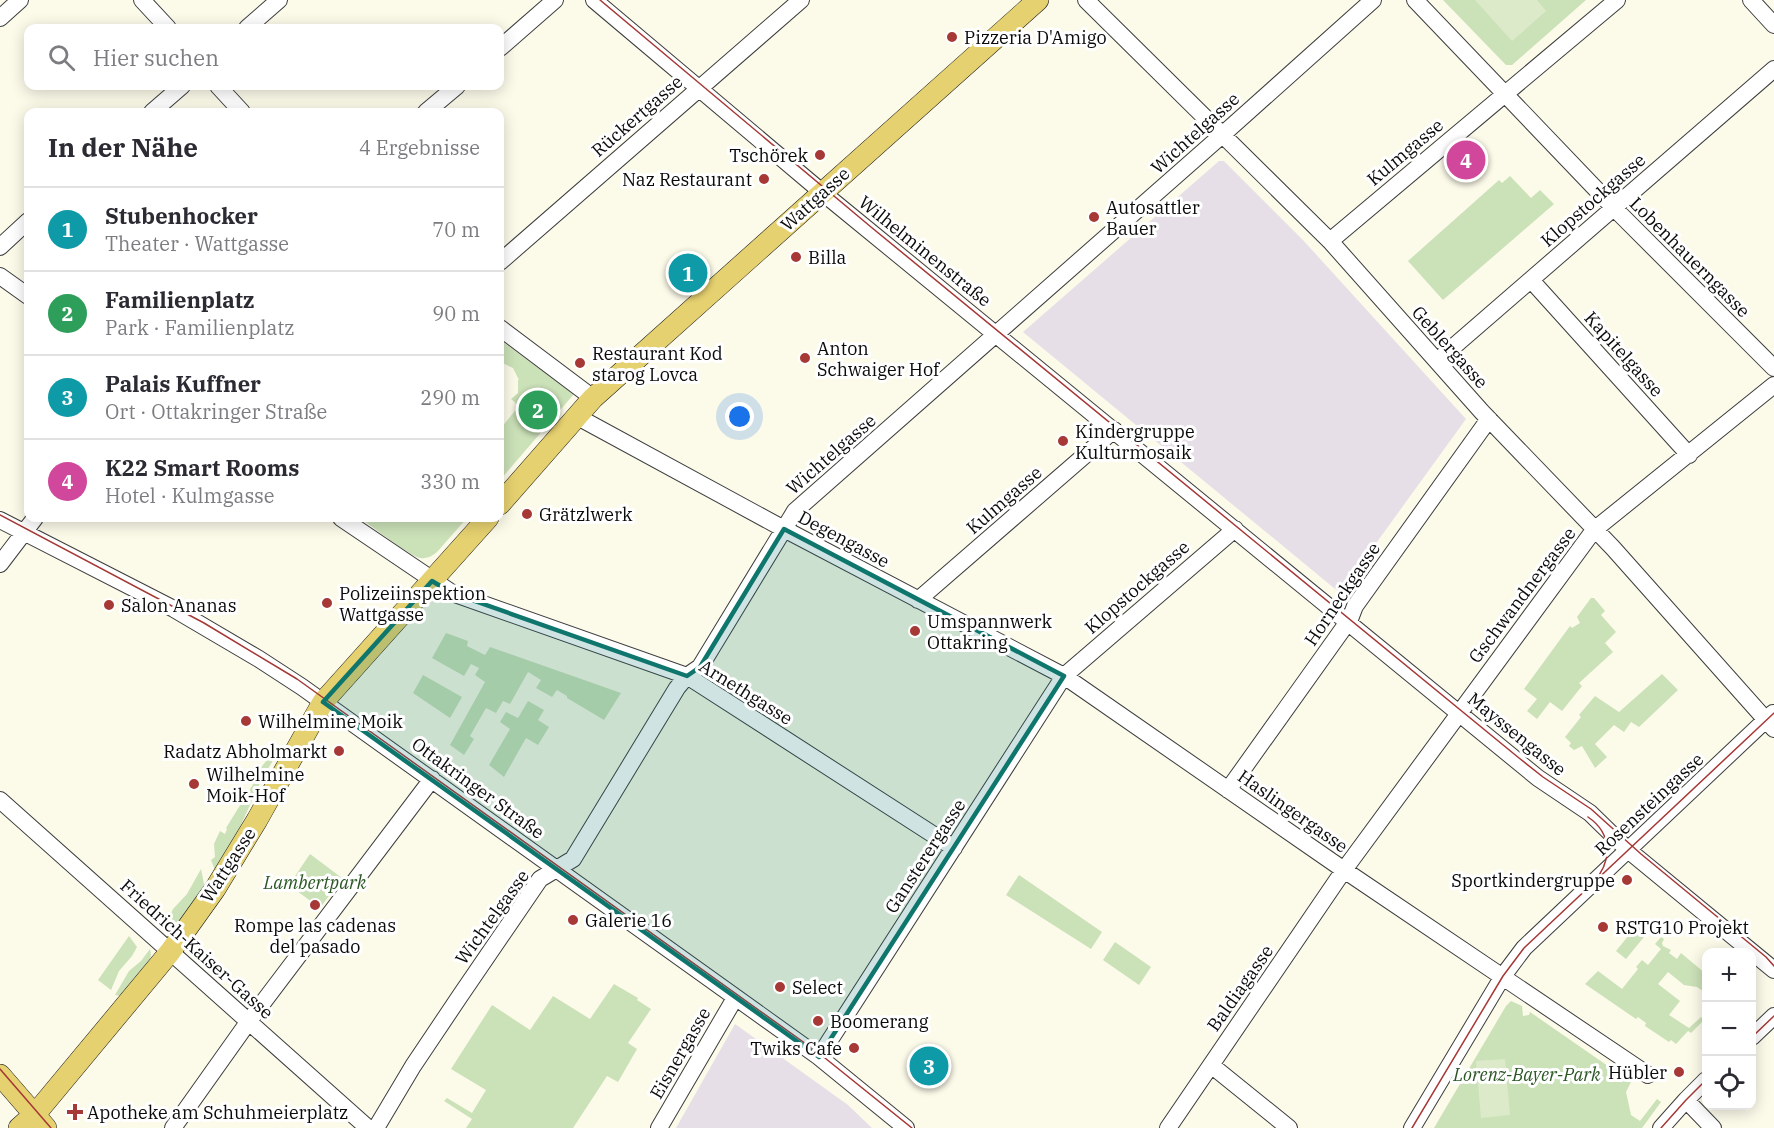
<!DOCTYPE html>
<html lang="de">
<head>
<meta charset="utf-8">
<style>
  :root { --surface:#fff; --page:#f7f7f7; --text:#2b2b33; --muted:#7c7c81; --line:#e1e1e2; --accent:#1a73e8 }
  body { margin:0; font-family:"IBM Plex Serif",serif; background:var(--page); color:var(--text) }
  .controls { position:absolute; right:18px; bottom:18px; display:grid; overflow:hidden; border-radius:12px; box-shadow:0 3px 15px #0003 }
  .controls button { width:54px; height:54px; display:grid; place-items:center; padding:0; border:0; border-bottom:2px solid var(--line); background:var(--surface); color:var(--text); font:30px sans-serif }
  .you { position:absolute; left:740px; top:417px; width:21px; height:21px; margin:-15px; border:4px solid #fff; border-radius:50%; background:#1a73e8; box-shadow:0 0 0 9px #1a73e833 }
  .badge { display:grid; place-items:center; width:39px; height:39px; border-radius:50%; background:var(--accent); color:#fff; font-size:20px; font-weight:700 }
  .pin { position:absolute; translate:-50% -50%; border:3px solid #fff; box-shadow:0 2px 6px #0006 }
  .list { margin:0; padding:0; list-style:none }
  h2 { display:flex; justify-content:space-between; align-items:center; height:78px; margin:0; padding:0 24px; font-size:26px }
  h2 small { font-size:20px; font-weight:400; color:var(--muted) }
  .list li { display:grid; grid-template-columns:39px 1fr auto; gap:18px; align-items:center; box-sizing:border-box; height:84px; padding:0 24px; border-top:2px solid var(--line) }
  .list b { display:block; font-size:22px; white-space:nowrap }
  .list p { margin:0; font-size:20px; white-space:nowrap; color:var(--muted) }
  .list em { font-size:20px; font-style:normal; color:var(--muted) }
  .icon { flex:none; width:33px; height:33px; fill:none; stroke:currentColor; stroke-width:2; stroke-linecap:round; stroke-linejoin:round }
  .map { position:relative; flex:none; width:1774px; height:1128px; overflow:hidden }
  .search { position:absolute; background:var(--surface); box-shadow:0 3px 15px #0003; left:24px; top:24px; width:480px; height:66px; display:flex; align-items:center; gap:15px; box-sizing:border-box; padding:0 21px; border-radius:12px; color:var(--muted); font-size:22px }
  .panel { position:absolute; background:var(--surface); box-shadow:0 3px 15px #0003; left:24px; top:108px; width:480px; height:414px; border-radius:12px }
  .map>svg:first-child { display:block }
  .industrial { fill:#e7dfe8 }
  .green { fill:#cbe1b8 }
  .pitch { fill:#dceac9 }
  .lines { fill:none; stroke-linecap:round; stroke-linejoin:round }
  .minor-casing { stroke:#3d3d3d; stroke-width:18 }
  .major-casing { stroke:#1b1b1b; stroke-width:22 }
  .minor { stroke:#fff; stroke-width:16 }
  .major { stroke:#e6d170; stroke-width:21 }
  .tram { stroke:#a63835; stroke-width:1.5 }
  .marked { fill:#0f766e; fill-opacity:0.2; stroke:#0f766e; stroke-width:4.5; stroke-linejoin:round }
  .poi-dot { fill:#a63835; stroke:#fff; stroke-width:2 }
  .labels { text-anchor:middle; dominant-baseline:central; stroke-width:6; stroke-linejoin:round; paint-order:stroke }
  .poi-label { font-size:18px; fill:#0a0a0a; stroke:#fff; text-anchor:start }
  .street-label { font-size:18px; fill:#0a0a0a; stroke:#fff }
  .park-label { font-size:18px; font-style:italic; fill:#2b5724; stroke:#fff }
</style>
</head>
<body>
<div class="map">
<svg width="1774" height="1128" viewBox="0 0 1774 1128">
  <rect width="100%" height="100%" fill="#fcfae9"/>
  <path class="industrial" d="M1219,161H1224L1302,239L1466,419L1340,593L1023,332Z
    M735,1024L848,1105L872,1128H676Z"/>
  <path class="green" d="M1443,0H1586L1512,65H1506Z
    M1510,176L1531,198L1540,190L1554,204L1443,300L1408,261L1499,180L1502,183Z
    M500,340L574,394L500,480V429L519,406L511,399L518,393V380H519L513,368L500,362Z
    M360,518H467L437,552C432,556 427,559 420,558C408,555 372,526 360,518Z
    M1591,598H1594L1605,611L1601,615L1616,632L1605,643L1613,652L1579,683L1582,686L1562,711L1550,702L1537,719L1527,711L1537,699L1524,689L1570,626L1572,628L1580,623L1577,617Z
    M446,633L468,641L467,646L485,655L490,647L621,693L604,720L567,698V696L557,690L552,697L536,688L541,680L528,672L510,704L503,701L496,713L486,708L470,736L474,739L464,755L450,745L485,682L475,675L479,668L471,664L464,676L432,658Z
    M1662,674L1678,690L1639,727L1631,722L1624,732L1614,725L1595,744L1607,757L1595,768L1582,746L1574,750L1569,746L1571,743L1565,737L1581,717L1579,715L1595,696L1619,712Z
    M423,675L462,697L450,718L413,693Z
    M528,701L544,710L538,720L549,727L538,745L526,738L504,777L489,765L510,729L500,722L506,712L518,718Z
    M276,749L279,750L261,781L239,829L215,870L211,860L215,857L214,844L220,831L225,834L227,829L226,828L257,778L254,776Z
    M310,854L342,878L320,908L289,885Z
    M201,869L204,884L203,892L176,927L168,925L167,923L173,909L187,894Z
    M1019,875L1102,932L1091,949L1006,895Z
    M1642,919L1652,927L1626,959L1616,951Z
    M129,936L137,947L132,956L119,971L111,990L98,980Z
    M1661,937L1664,939L1662,943L1663,946L1671,950L1669,953L1677,959L1681,953L1706,974V993L1697,987L1684,985L1668,972L1658,984L1680,1001L1669,1015L1689,1028L1701,1017L1704,1020L1691,1033L1688,1031L1676,1044L1671,1040L1669,1042L1645,1026L1646,1023L1638,1017L1636,1019L1585,984L1598,971L1622,989L1638,969L1636,967L1642,960L1648,965L1661,949L1655,944Z
    M1115,942L1151,967L1139,985L1103,960Z
    M150,949L151,955L149,962L121,996L115,995L129,971L141,961Z
    M614,984L638,998L637,1000L651,1009L628,1043L637,1049L618,1082L607,1076L573,1128H466L472,1119L444,1101L447,1098L472,1113L486,1090L451,1069L492,1005L530,1030L553,996L590,1019Z
    M1511,1001L1522,1006L1523,1016L1529,1015L1530,1012L1631,1082L1626,1092L1631,1115L1640,1121L1657,1099L1661,1102L1642,1128H1434L1506,1006Z"/>
  <path class="pitch" d="M1475,0H1537L1546,11L1512,41Z
    M1505,1059L1510,1115L1481,1118L1476,1061Z"/>
  <g class="lines">
    <g class="minor-casing">
      <path id="minor" d="M142,0L168,28
        M594,0L823,193L1538,778L1590,813L1628,850L1774,970
        M1086,0L1330,241L1482,412L1613,548L1774,729
        M1415,0L1614,208L1774,368
        M1751,0L1774,25
        M0,18L20,0
        M247,28L279,0
        M500,48L555,0
        M218,86L242,112
        M152,112L182,86
        M426,112L457,86
        M1330,241L1617,0
        M0,247L28,221
        M500,262L801,0
        M0,276L28,296
        M1531,280L1689,455
        M500,328L593,398
        M1437,361L1774,69
        M576,416L784,529L1064,676L1344,870L1648,1075
        M341,518L452,593L687,676L954,848
        M0,520L174,609L259,659L302,687L819,1057L906,1128
        M0,564L35,518
        M918,600L1114,430
        M1228,790L1350,619L1355,606L1489,419
        M0,800L368,1128
        M1752,1037L1774,1016
        M819,1057L1064,676L1235,529
        M1211,1065L1289,1128
        M1686,1100L1713,1128
        M173,1128L249,1021L432,779
        M376,1128L413,1066L460,996L540,879L573,859L677,688L687,676L700,667L795,511L1221,136L1373,0
        M659,1128L735,998
        M1168,1128L1344,870L1594,530L1774,385
        M1412,1128L1503,976L1524,948L1773,713
        M1661,1128L1686,1100L1706,1080"/>
    </g>
    <g class="major-casing">
      <path id="major" d="M500,504L593,398L1038,0
        M0,1075L46,1128
        M19,1128L37,1112L170,952L215,889L257,820L323,702L488,518"/>
    </g>
    <use href="#minor" class="minor"/>
    <use href="#major" class="major"/>
    <path class="tram" d="M600,0L871,227L1519,758L1543,777L1591,809L1641,854L1766,957L1774,966
      M0,515L204,623L297,679L820,1054L912,1128
      M1588,817C1613,834 1612,862 1593,883
      M1752,1037L1774,1016
      M0,1069L51,1128
      M1412,1128L1503,976L1524,948L1774,713
      M1661,1128L1686,1100L1706,1080"/>
  </g>
  <path class="marked" d="M784,529L1064,676L819,1057L323,702L432,581L452,593L687,676L700,667Z"/>
  <g class="poi-dot">
    <circle cx="952" cy="37" r="6"/>
    <circle cx="820" cy="155" r="6"/>
    <circle cx="764" cy="179" r="6"/>
    <circle cx="1094" cy="217" r="6"/>
    <circle cx="796" cy="257" r="6"/>
    <circle cx="805" cy="358" r="6"/>
    <circle cx="580" cy="363" r="6"/>
    <circle cx="1063" cy="441" r="6"/>
    <circle cx="527" cy="514" r="6"/>
    <circle cx="327" cy="603" r="6"/>
    <circle cx="109" cy="605" r="6"/>
    <circle cx="915" cy="631" r="6"/>
    <circle cx="246" cy="721" r="6"/>
    <circle cx="339" cy="751" r="6"/>
    <circle cx="194" cy="784" r="6"/>
    <circle cx="1627" cy="880" r="6"/>
    <circle cx="315" cy="905" r="6"/>
    <circle cx="573" cy="920" r="6"/>
    <circle cx="1603" cy="927" r="6"/>
    <circle cx="780" cy="987" r="6"/>
    <circle cx="818" cy="1021" r="6"/>
    <circle cx="854" cy="1048" r="6"/>
    <circle cx="1679" cy="1072" r="6"/>
    <path d="M72 1103h6v6h6v6h-6v6h-6v-6h-6v-6h6z"/>
  </g>
  <g class="labels">
    <g class="poi-label">
      <text x="964" y="37">Pizzeria D'Amigo</text>
      <text x="808" y="155" text-anchor="end">Tschörek</text>
      <text x="752" y="179" text-anchor="end">Naz Restaurant</text>
      <text x="1106" y="207">Autosattler<tspan x="1106" dy="21">Bauer</tspan></text>
      <text x="808" y="257">Billa</text>
      <text x="817" y="348">Anton<tspan x="817" dy="21">Schwaiger Hof</tspan></text>
      <text x="592" y="353">Restaurant Kod<tspan x="592" dy="21">starog Lovca</tspan></text>
      <text x="1075" y="431">Kindergruppe<tspan x="1075" dy="21">Kulturmosaik</tspan></text>
      <text x="539" y="514">Grätzlwerk</text>
      <text x="339" y="593">Polizeiinspektion<tspan x="339" dy="21">Wattgasse</tspan></text>
      <text x="121" y="605">Salon Ananas</text>
      <text x="927" y="621">Umspannwerk<tspan x="927" dy="21">Ottakring</tspan></text>
      <text x="258" y="721">Wilhelmine Moik</text>
      <text x="327" y="751" text-anchor="end">Radatz Abholmarkt</text>
      <text x="206" y="774">Wilhelmine<tspan x="206" dy="21">Moik-Hof</tspan></text>
      <text x="1615" y="880" text-anchor="end">Sportkindergruppe</text>
      <text x="585" y="920">Galerie 16</text>
      <text x="315" y="925" text-anchor="middle">Rompe las cadenas<tspan x="315" dy="21">del pasado</tspan></text>
      <text x="1615" y="927">RSTG10 Projekt</text>
      <text x="792" y="987">Select</text>
      <text x="830" y="1021">Boomerang</text>
      <text x="842" y="1048" text-anchor="end">Twiks Cafe</text>
      <text x="1667" y="1072" text-anchor="end">Hübler</text>
      <text x="87" y="1112">Apotheke am Schuhmeierplatz</text>
    </g>
    <g class="street-label">
      <text transform="translate(637 116) rotate(-41)">Rückertgasse</text>
      <text transform="translate(1195 133) rotate(-42)">Wichtelgasse</text>
      <text transform="translate(1405 152) rotate(-40)">Kulmgasse</text>
      <text transform="translate(815 199) rotate(-42)">Wattgasse</text>
      <text transform="translate(1593 200) rotate(-41)">Klopstockgasse</text>
      <text transform="translate(925 251) rotate(39)">Wilhelminenstraße</text>
      <text transform="translate(1690 257) rotate(45)">Lobenhauerngasse</text>
      <text transform="translate(1450 347) rotate(48)">Geblergasse</text>
      <text transform="translate(1624 354) rotate(48)">Kapitelgasse</text>
      <text transform="translate(831 454) rotate(-41)">Wichtelgasse</text>
      <text transform="translate(1004 500) rotate(-41)">Kulmgasse</text>
      <text transform="translate(844 539) rotate(28)">Degengasse</text>
      <text transform="translate(1137 587) rotate(-41)">Klopstockgasse</text>
      <text transform="translate(1342 594) rotate(-56)">Horneckgasse</text>
      <text transform="translate(1522 595) rotate(-53)">Gschwandnergasse</text>
      <text transform="translate(746 692) rotate(32)">Arnethgasse</text>
      <text transform="translate(1517 734) rotate(39)">Mayssengasse</text>
      <text transform="translate(478 788) rotate(36)">Ottakringer Straße</text>
      <text transform="translate(1649 804) rotate(-43)">Rosensteingasse</text>
      <text transform="translate(1293 811) rotate(35)">Haslingergasse</text>
      <text transform="translate(925 856) rotate(-57)">Gansterergasse</text>
      <text transform="translate(228 865) rotate(-57)">Wattgasse</text>
      <text transform="translate(492 917) rotate(-54)">Wichtelgasse</text>
      <text transform="translate(197 949) rotate(42)">Friedrich-Kaiser-Gasse</text>
      <text transform="translate(1240 988) rotate(-55)">Baldiagasse</text>
      <text transform="translate(680 1053) rotate(-60)">Eisnergasse</text>
    </g>
    <g class="park-label">
      <text x="315" y="882">Lambertpark</text>
      <text x="1527" y="1074">Lorenz-Bayer-Park</text>
    </g>
  </g>
</svg>
<div class="controls">
<button>+</button>
<button>−</button>
<button><svg class="icon" aria-label="locate" viewBox="0 0 24 24"><circle cx="12" cy="12" r="6"/><path d="M12 2v4M12 18v4M2 12h4M18 12h4"/></svg></button>
</div>
<div class="you"></div>
<div class="pin badge" style="left:688px;top:273px;background:#0f9aa8">1</div>
<div class="pin badge" style="left:538px;top:410px;background:#2e9e5b">2</div>
<div class="pin badge" style="left:929px;top:1066px;background:#0f9aa8">3</div>
<div class="pin badge" style="left:1466px;top:160px;background:#d1479c">4</div>
<div class="search"><svg class="icon" aria-label="search" viewBox="0 0 24 24"><circle cx="10" cy="10" r="6"/><path d="M15 15l6 6"/></svg>Hier suchen</div>
<section class="panel">
<h2>In der Nähe<small>4 Ergebnisse</small></h2>
<ul class="list">
<li><span class="badge" style="background:#0f9aa8">1</span><div><b>Stubenhocker</b><p>Theater · Wattgasse</p></div><em>70 m</em></li>
<li><span class="badge" style="background:#2e9e5b">2</span><div><b>Familienplatz</b><p>Park · Familienplatz</p></div><em>90 m</em></li>
<li><span class="badge" style="background:#0f9aa8">3</span><div><b>Palais Kuffner</b><p>Ort · Ottakringer Straße</p></div><em>290 m</em></li>
<li><span class="badge" style="background:#d1479c">4</span><div><b>K22 Smart Rooms</b><p>Hotel · Kulmgasse</p></div><em>330 m</em></li>
</ul>
</section>
</div>
</body>
</html>
